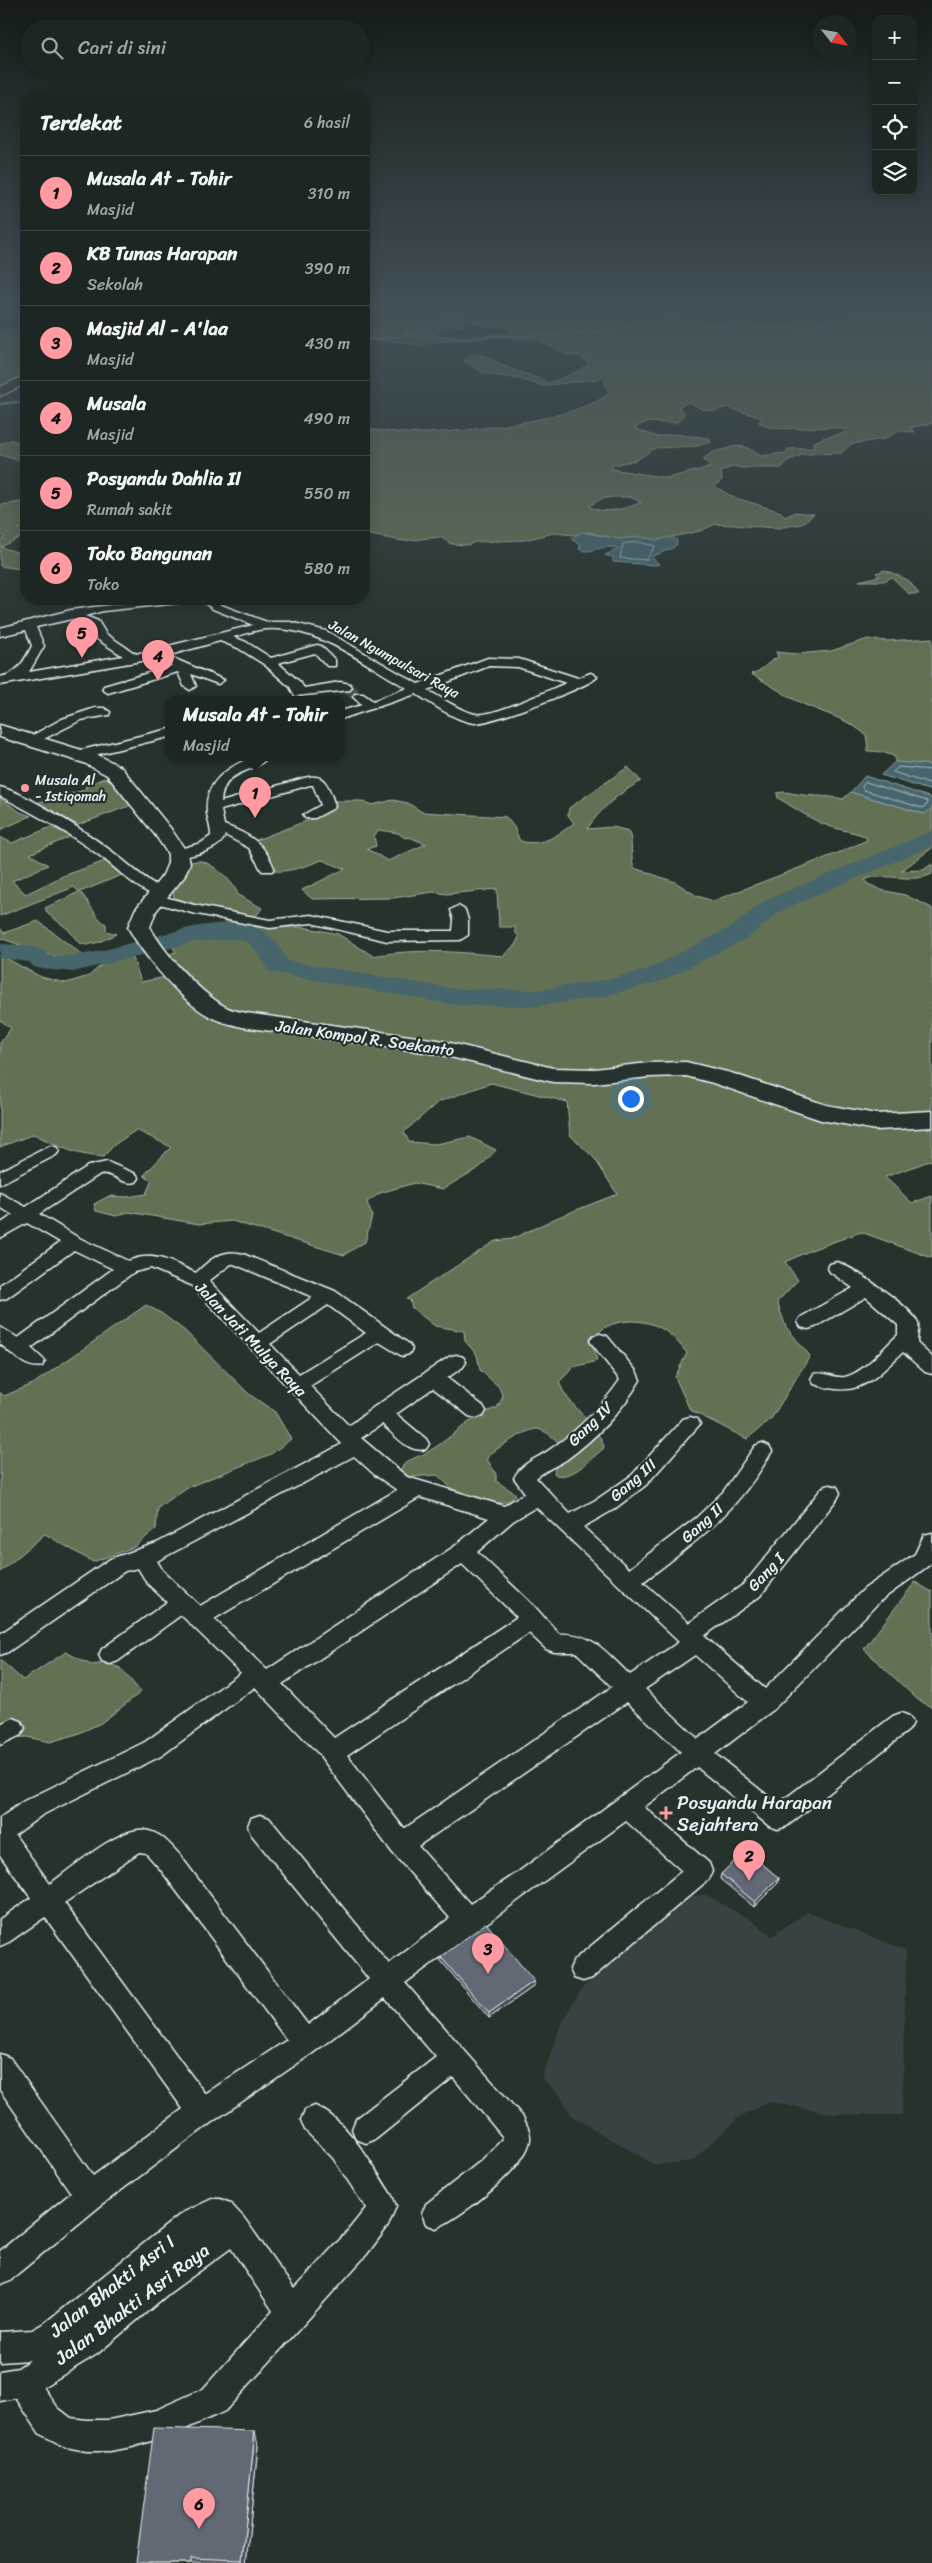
<!DOCTYPE html>
<html lang="id">
<head>
<meta charset="utf-8">
<style>
  :root { --surface:#1c2622; --page:#252e2a; --text:#f1f3f6; --muted:#a0a5a5; --line:#3a4340; --accent:#ff9aa2 }
  body { margin:0; font-family:Sriracha,sans-serif; background:var(--page); color:var(--text) }
  .controls { position:absolute; right:15px; top:15px; display:grid; overflow:hidden; border-radius:10px; box-shadow:0 2px 12px #0003 }
  .controls button { width:45px; height:45px; display:grid; place-items:center; padding:0; border:0; border-bottom:1px solid var(--line); background:var(--surface); color:var(--text); font:25px sans-serif }
  .compass { position:absolute; left:812px; top:15px; width:45px; height:45px; border-radius:50%; background:var(--surface); box-shadow:0 2px 12px #0003; rotate:121deg }
  .you { position:absolute; left:630px; top:1098px; width:18px; height:18px; margin:-12px; border:4px solid #fff; border-radius:50%; background:#1a73e8; box-shadow:0 0 0 8px #1a73e833 }
  .badge { display:grid; place-items:center; width:32px; height:32px; border-radius:50%; background:var(--accent); color:#111; font-size:16px; font-weight:700 }
  .pin { position:absolute; translate:-50% -41px; filter:drop-shadow(0 1px 2px #0008) }
  .pin::after { content:''; position:absolute; top:26px; width:18px; height:15px; background:inherit; clip-path:polygon(0 0,100% 0,50% 100%) }
  .popup { position:absolute; left:165px; top:696px; width:180px; height:65px; box-sizing:border-box; display:grid; place-content:center; border-radius:10px; background:var(--surface); filter:drop-shadow(0 1px 4px #0005); font-size:16px; white-space:nowrap; color:var(--muted) }
  .popup b { font-size:19px; color:var(--text) }
  .popup::after { content:''; position:absolute; left:50%; top:100%; margin-left:-10px; border:10px solid transparent; border-top-color:var(--surface) }
  .list { margin:0; padding:0; list-style:none }
  h2 { display:flex; justify-content:space-between; align-items:center; height:65px; margin:0; padding:0 20px; font-size:21px }
  h2 small { font-size:16px; font-weight:400; color:var(--muted) }
  .list li { display:grid; grid-template-columns:32px 1fr auto; gap:15px; align-items:center; box-sizing:border-box; height:75px; padding:0 20px; border-top:1px solid var(--line) }
  .list b { display:block; font-size:19px; white-space:nowrap }
  .list p { margin:0; font-size:16px; white-space:nowrap; color:var(--muted) }
  .list em { font-size:16px; font-style:normal; color:var(--muted) }
  .icon { flex:none; width:28px; height:28px; fill:none; stroke:currentColor; stroke-width:2; stroke-linecap:round; stroke-linejoin:round }
  .map { position:relative; flex:none; width:932px; height:2563px; overflow:hidden }
  .search { position:absolute; background:var(--surface); box-shadow:0 2px 12px #0003; left:20px; top:20px; width:350px; height:55px; display:flex; align-items:center; gap:12px; box-sizing:border-box; padding:0 18px; border-radius:28px; color:var(--muted); font-size:19px }
  .panel { position:absolute; background:var(--surface); box-shadow:0 2px 12px #0003; left:20px; top:90px; width:350px; height:515px; border-radius:20px }
  .map>svg:first-child { display:block }
  .built { fill:#384342 }
  .green { fill:#627152; stroke:#a5b1a5; fill-rule:evenodd }
  .water { fill:#46656d; stroke:#879da5 }
  .lines { fill:none; stroke-linecap:round; stroke-linejoin:round }
  .shore { stroke:#a7b9c0; stroke-width:1 }
  .stream { stroke:#879da5; stroke-width:2.5 }
  .river { fill:#46656d; fill-rule:evenodd }
  .minor-tunnel { stroke:#43504b; stroke-width:12; stroke-dasharray:12 6; stroke-linecap:butt }
  .minor-casing { stroke:#e8f1f8; stroke-width:3 }
  .secondary-casing { stroke:#e8f1f8; stroke-width:3 }
  .minor { fill:#26332d; fill-rule:evenodd }
  .secondary { fill:#26332d; fill-rule:evenodd }
  .wall { fill:#545a64; stroke:#e8f1f8 }
  .shaded-wall { fill:#454a51; stroke:#e8f1f8 }
  .building { fill:#626974; stroke:#e8f1f8 }
  .poi-dot { fill:#ff9aa2; stroke:#26332d; stroke-width:2 }
  .labels { text-anchor:middle; dominant-baseline:central; stroke-width:4.5; stroke-linejoin:round; paint-order:stroke }
  .far-street-label { font-size:14px; fill:#e8f1f8; stroke:#26332d }
  .far-poi-label { font-size:14px; fill:#e8f1f8; stroke:#26332d; text-anchor:start }
  .street-label { font-size:16px; fill:#e8f1f8; stroke:#26332d }
  .near-poi-label { font-size:19px; fill:#e8f1f8; stroke:#26332d; text-anchor:start }
  .near-street-label { font-size:19px; fill:#e8f1f8; stroke:#26332d }
</style>
</head>
<body>
<div class="map">
<svg width="932" height="2563" viewBox="0 0 932 2563">
  <rect width="100%" height="100%" fill="#26332d"/>
  <filter id="ink" filterUnits="userSpaceOnUse"><feTurbulence type="fractalNoise" baseFrequency=".02" numOctaves="2"/><feDisplacementMap in="SourceGraphic" scale="10" xChannelSelector="R" yChannelSelector="G"/><feConvolveMatrix kernelMatrix="1 2 1 2 8 2 1 2 1" color-interpolation-filters="sRGB"/></filter>
  <g filter="url(#ink)">
    <path class="built" d="M706,1895L751,1920L772,1936L807,1912L906,1950L902,2115L834,2114L770,2102L740,2116L692,2161L655,2165L572,2116L560,2095L542,2078L562,2021L583,1987L690,1896Z"/>
    <path class="green" d="M364,305H932V423L910,428L915,432L899,431L884,439L851,444L841,453L805,454L789,460L781,468H741L734,466L721,472L722,480L714,486L733,497L781,512L785,517L795,512L814,514L802,524L777,528L716,524L700,531L658,540L638,537L619,539L586,532L574,535L554,533L524,540L475,542L468,545L451,544L440,537L403,541L364,534V430C382,429 399,434 417,433C458,433 580,420 609,393L604,378L543,386L519,379L483,373L464,361L469,355H484L501,365L545,381V383C557,382 578,371 589,364L582,357L568,355L537,339L501,337L427,343L424,346L386,340L364,341ZM469,320C481,329 497,322 512,331L511,333L469,337L435,335L431,333L445,330L449,325L463,326L465,321ZM689,402L702,409L714,411L727,407L762,418L759,422C773,436 822,422 845,430V433L823,438L813,443L814,448L788,449L785,453L761,456L746,447L737,446L713,452L703,459L711,467L667,478L612,469L613,465L636,460L655,448L698,446L711,442L709,438L672,434L657,437L634,428L647,422L675,423L682,419L684,412L678,407ZM612,497H630L641,502C628,509 601,515 589,506L601,499Z
      M26,318V384L0,397V332L19,327L21,322Z
      M11,440L26,444V458L17,460L0,455V444Z
      M24,497L26,528L18,529L22,533L21,537L1,547L19,553H26V570L0,566V540L4,538L0,533V505L21,502Z
      M885,570L908,580L919,594H909L892,577L884,581H859L880,576L876,573Z
      M932,638V765L895,762V757C885,752 877,751 866,751L868,747L866,735C849,720 830,715 810,707C790,699 770,684 751,674C763,671 767,662 778,657L776,652L796,654L831,651L868,639L887,641Z
      M628,767L641,781C618,794 602,807 587,829L613,827L629,831C633,844 630,855 634,868L675,882L697,896L713,901L843,851L867,840L865,836C855,832 845,831 835,828C815,823 795,808 778,798L777,793C785,791 789,793 797,794C812,797 827,795 843,799L851,792L924,814L932,808V848L901,871L923,870L932,864V874C912,884 888,872 866,879V883L881,890L905,895L932,908V1160L885,1177L912,1203L932,1196V1258L861,1232L811,1250L785,1262L798,1280L777,1302L786,1327L810,1356L771,1419L747,1439L690,1410L675,1377L687,1353C681,1346 675,1338 668,1333C648,1316 607,1316 592,1340L597,1361L574,1367L559,1382C568,1407 594,1419 604,1446L603,1449C590,1459 574,1479 556,1475L554,1473L560,1445C555,1438 545,1430 537,1429C526,1429 496,1449 488,1456L487,1459L496,1474V1481L516,1494C505,1513 465,1498 451,1488C447,1485 444,1480 437,1475L410,1477L400,1472C402,1461 415,1458 424,1454C448,1442 472,1414 497,1408L503,1397L499,1387L480,1370L477,1355L465,1341L464,1331L435,1326L412,1308L410,1300L406,1299L495,1241L512,1239L556,1218L617,1194L595,1159L570,1135L567,1102L491,1083L438,1102L404,1132L409,1142L436,1144L470,1137L496,1150L480,1167L443,1189L414,1183L380,1193L367,1202L372,1216L365,1242L344,1255L232,1221L199,1224L128,1212L116,1216L96,1211L94,1204L109,1196L127,1197L146,1194L151,1182L144,1175L171,1147L136,1130L114,1145L103,1157C78,1156 56,1146 34,1134L0,1147V1043L11,1028L0,1020V955L41,977L66,983L89,976L108,959L132,955L141,982L171,976L163,956L176,952L164,935L225,925L220,911L174,898L173,887L184,863C189,863 196,860 201,861C214,864 235,883 238,895L262,908L251,923L255,927H303L338,934L373,956C417,948 459,952 503,956L515,945L519,937L515,932V927H499L497,889L447,894L433,892L393,898L312,899L302,890L345,869L322,860C304,867 273,879 257,864C253,860 249,849 246,844L327,813L332,808L331,801H361L372,805L393,800L408,803L422,812L506,817L514,827L520,841C542,847 557,836 574,823L568,815L569,808ZM379,830L398,833L405,838L409,837L426,844L388,861L367,849L376,846L374,836Z
      M104,778L114,780L134,804L78,825L36,803L85,790L86,786Z
      M0,798L20,812L31,816L0,830Z
      M51,827L72,836L30,854L48,865L12,881L26,894L63,876L108,860L124,874L80,892C90,902 95,918 106,924V931L116,934L99,942L87,945L79,943L68,929L48,914L45,908L79,892L74,887L0,916V837L12,843Z
      M38,921L84,956L61,959L0,938V928L4,933Z
      M146,1305L161,1313L185,1331L249,1394L275,1412L291,1439L271,1454L186,1488L158,1508L156,1529L134,1547L93,1562L45,1534L0,1572V1392L4,1396L33,1384Z
      M915,1582L932,1592V1707L918,1700L864,1649Z
      M66,1652L91,1665L107,1663L120,1668L141,1692L101,1723L77,1734L50,1742L27,1737L0,1738V1660L23,1680Z"/>
    <path class="water" d="M581,532L619,539L638,537L658,540L670,537L676,539L677,544L673,548L653,556L652,558L659,564L656,565L613,562V557L605,555L619,549C604,542 589,556 579,549L581,545L571,539Z
      M895,762L932,765V791L881,775Z
      M865,776L932,798V808L925,814L851,792Z"/>
    <g class="lines">
      <path class="shore" d="M638,542L655,546L646,560L620,558L623,544Z
        M932,770L898,767L893,772L932,785
        M866,782L927,801L928,804L922,808L864,790L862,787Z"/>
      <path class="stream" d="M404,336L453,338L593,333L669,321L746,327L806,328L816,324L866,317L932,319
        M364,340L404,336L407,335L404,333L426,330L437,322L459,318L453,313L465,307L463,305
        M0,404L26,401"/>
      <path class="river" d="M932,831V846L782,910L749,937L662,981L596,998L536,1006L455,1005L270,972L254,948L247,942L238,939L194,942L73,972L43,969L34,967L29,962L0,958V944C16,945 38,944 50,956C108,963 218,899 267,934C276,940 282,952 288,961L455,989L536,990L596,982L644,971L731,927L766,900Z"/>
      <path class="minor-tunnel" d="M346,687L359,697"/>
      <g class="minor-casing">
        <path id="minor" d="M157,599H194L188,602L103,611L85,616L98,621L106,634L136,654L253,625L213,609L199,599H212L221,605L267,622H290L326,631L418,684L488,658L519,659L578,678L591,673L597,677C589,687 489,724 475,723C455,721 433,704 416,694L341,719V711L362,705L353,697L355,694H363L373,701L407,688C364,664 318,626 267,629C256,629 244,635 233,637L246,642L271,658L317,645L321,646L335,660V666H327L315,653L278,663L300,682L304,688L340,682L350,684L352,687L350,690L295,696L290,687L265,665L238,648L220,641L159,658L0,685V677C18,674 24,661 32,646L26,630L0,636V628L71,610ZM72,619L90,627L97,639L123,656L29,672L44,646L36,627ZM489,666L518,667L566,683C549,690 491,718 475,714C458,710 442,698 427,690Z
          M175,659L224,680L218,684L191,674L196,686L190,690L184,686L178,672L108,693L102,689L104,686L172,666L169,663Z
          M95,708H104L110,712L109,715L81,720L36,743H26L24,740L62,719Z
          M169,729V737L78,759L71,755L73,752Z
          M251,757H268C252,776 224,767 221,802L304,778C327,772 328,788 335,805L334,808L315,818H305L303,815L321,805L313,785H310L221,810L224,825C249,834 264,843 274,868L272,871H262L249,848L225,835C221,851 192,855 178,858L173,857L171,854L173,851L201,843L211,836C211,828 208,821 207,813C204,782 226,769 251,757Z
          M0,787C28,794 86,832 110,850C128,863 143,879 163,889L165,892L161,896L194,905L270,920L311,915L387,931H453L454,920L451,910L458,906L465,910L468,920V935L460,940L387,941L311,923L270,928L192,913L149,901L147,898L151,894C130,884 115,866 96,853C66,831 33,813 0,796Z
          M50,1146L56,1147L59,1151L56,1155L0,1184V1171Z
          M107,1162L136,1174L139,1178L136,1182C122,1186 113,1171 100,1174L39,1214L79,1238L128,1261C154,1250 171,1262 196,1273C209,1260 223,1248 243,1254L335,1291L409,1344L412,1349L409,1354L402,1356L379,1342L310,1386L349,1426L374,1407L449,1357L456,1355L463,1357L466,1362L463,1367L447,1378L483,1406L486,1411L483,1416L476,1418L469,1416L433,1388L396,1414L426,1439L429,1444L426,1449C409,1454 394,1434 382,1424L361,1438L407,1477L504,1506L525,1493L514,1478C523,1461 538,1459 552,1448C578,1430 602,1406 620,1380L590,1341L593,1336L600,1334L607,1336L636,1371L640,1380C622,1411 595,1439 566,1460C556,1466 545,1470 536,1478L570,1514L599,1498L632,1475L683,1419L690,1417L697,1419L700,1424L646,1485L613,1510L583,1527L629,1569L696,1518L723,1492L755,1446L762,1443L769,1446L772,1451C737,1513 698,1540 643,1582L689,1623L744,1584L823,1487L830,1485L837,1487L840,1493L837,1499L760,1596L704,1636L765,1689L864,1589L915,1554L924,1535L932,1533V1563L880,1601L773,1710L715,1754L778,1804L893,1716L901,1713L909,1716L913,1723L909,1730L787,1826L778,1829L769,1826L697,1767L644,1807L709,1863L712,1871L709,1879L592,1978L583,1981L574,1978L570,1969L574,1960L682,1871L626,1821L405,1983L523,2117C526,2124 531,2132 530,2139C528,2167 460,2218 436,2228L426,2224L422,2214L426,2204L481,2161L503,2139L502,2136L453,2077L376,2139L366,2143L356,2139L352,2129L356,2119L436,2057L385,1998L314,2052L212,2122L100,2206L10,2280L0,2285V2251L71,2193L0,2090V2054L10,2058L93,2176L183,2109L45,1917L9,1942L0,1946V1919L31,1898L0,1855V1818L24,1801L145,1742L241,1673L181,1615L118,1661L110,1664L102,1661L99,1655L102,1649L167,1602L147,1583L138,1568L125,1571L8,1652L0,1655V1634L110,1559L157,1543L342,1444L191,1285L151,1268L134,1272L31,1348L45,1361L42,1366C26,1370 12,1353 0,1344V1327L18,1338L113,1269L74,1250L7,1298L0,1300V1285L60,1242L27,1223L0,1238V1224L13,1215L0,1207V1193L26,1207L88,1166ZM231,1264H234L313,1297L259,1333L209,1281ZM328,1305L366,1333L299,1374L270,1344ZM354,1456L375,1475L397,1490L200,1606L163,1571L157,1561ZM420,1497L489,1518L455,1546L267,1670L214,1619ZM536,1507L679,1642L630,1675C607,1654 593,1632 559,1634L534,1606L477,1552L513,1521ZM462,1564L517,1617L334,1738L282,1684ZM529,1633L546,1649L554,1652H576L612,1687L404,1829L347,1755ZM695,1655L748,1702L698,1739L645,1689ZM255,1687L318,1753L392,1852L450,1918L389,1964L269,1818L260,1815L251,1818L248,1826L251,1834L369,1979L308,2025L179,1854C169,1843 160,1832 144,1830C119,1827 71,1869 50,1884L15,1835L42,1815L161,1756ZM627,1702L681,1752L517,1873L470,1904L418,1846ZM139,1852L146,1853L161,1870L287,2040L205,2094L64,1903Z
          M837,1262C851,1266 914,1309 918,1323C919,1329 917,1337 917,1343L932,1357V1374L925,1372L903,1352C872,1381 858,1399 814,1384L811,1379L814,1374C825,1371 834,1379 845,1377C865,1372 883,1348 898,1335V1325L866,1297L815,1327L808,1329L801,1327L798,1322L801,1317L853,1288L830,1272L828,1268L830,1264Z
          M13,1718L21,1721L25,1728L21,1735L0,1745V1724Z
          M315,2106C348,2120 373,2167 392,2196L396,2206L388,2226L367,2254L225,2411L179,2432L132,2447L109,2451H86L66,2447L40,2434L16,2398L0,2401V2371L18,2368L30,2360L0,2362V2332L32,2330L46,2322L182,2213L212,2199H220L230,2203L244,2218L294,2289L346,2233L366,2208L333,2158L305,2130L301,2120L305,2110ZM231,2248L273,2311L203,2389L156,2410L109,2420H86L71,2418L58,2408L43,2387L97,2354L168,2294Z"/>
      </g>
      <g class="secondary-casing">
        <path id="secondary" d="M26,375V384L0,396V387Z
          M0,725L98,755L121,767L171,829L188,854L190,863L184,877L156,911L150,927C164,953 198,991 224,1006C230,1010 238,1011 246,1013L438,1040L553,1068L594,1069L649,1063L686,1062L731,1073L826,1105L876,1114L932,1111V1127L876,1130L821,1120L713,1083L686,1076L649,1077L594,1083L553,1082L438,1054L242,1027C231,1024 218,1022 209,1016C182,1002 142,954 128,927L135,910L163,875L168,863V854L156,836L107,775L84,763L0,737Z"/>
      </g>
      <use href="#minor" class="minor"/>
      <use href="#secondary" class="secondary"/>
    </g>
    <path class="wall" d="M721,1874L779,1878L778,1883L754,1907L720,1879Z
      M441,1957L534,1981V1986L489,2018L441,1961Z
      M258,2446L246,2563H136Z"/>
    <path class="shaded-wall" d="M779,1878L778,1883L754,1907L755,1902Z
      M534,1981V1986L489,2018V2013Z
      M255,2431L258,2446L246,2563H243L242,2560Z"/>
    <path class="building" d="M746,1850L779,1878L755,1902L721,1874Z
      M486,1923L534,1981L489,2013L441,1957Z
      M154,2428L255,2431L242,2560L191,2558V2563H136Z"/>
  </g>
  <linearGradient id="sky" x2="0" y2="1"><stop stop-color="#151c19"/><stop offset="0.46" stop-color="#415057"/><stop offset="1" stop-color="#415057" stop-opacity="0"/></linearGradient>
  <rect width="932" height="664" fill="url(#sky)"/>
  <g class="poi-dot">
    <circle cx="25" cy="788" r="5"/>
    <path d="M663.5 1805.5h5v5h5v5h-5v5h-5v-5h-5v-5h5z"/>
  </g>
  <g class="labels">
    <g class="far-street-label">
      <text transform="translate(394 659) rotate(29)">Jalan Ngumpulsari Raya</text>
    </g>
    <g class="far-poi-label">
      <text x="35" y="780">Musala Al<tspan x="35" dy="16">- Istiqomah</tspan></text>
    </g>
    <g class="street-label">
      <text transform="translate(365 1038) rotate(8)">Jalan Kompol R. Soekanto</text>
      <text transform="translate(251 1339) rotate(46)">Jalan Jati Mulya Raya</text>
      <text transform="translate(590 1424) rotate(-44)">Gang IV</text>
      <text transform="translate(633 1480) rotate(-41)">Gang III</text>
      <text transform="translate(702 1523) rotate(-42)">Gang II</text>
      <text transform="translate(766 1572) rotate(-47)">Gang I</text>
    </g>
    <g class="near-poi-label">
      <text x="677" y="1802">Posyandu Harapan<tspan x="677" dy="22">Sejahtera</tspan></text>
    </g>
    <g class="near-street-label">
      <text transform="translate(112 2286) rotate(-38)">Jalan Bhakti Asri I</text>
      <text transform="translate(132 2304) rotate(-37)">Jalan Bhakti Asri Raya</text>
    </g>
  </g>
</svg>
<div class="controls">
<button>+</button>
<button>−</button>
<button><svg class="icon" aria-label="locate" viewBox="0 0 24 24"><circle cx="12" cy="12" r="6"/><path d="M12 2v4M12 18v4M2 12h4M18 12h4"/></svg></button>
<button><svg class="icon" aria-label="layers" viewBox="0 0 24 24"><path d="M12 4l9 5-9 5-9-5zM3 14l9 5 9-5"/></svg></button>
</div>
<svg class="compass" viewBox="-18 -18 36 36"><path d="M0-13l5 13h-10z" fill="#e53935"/><path d="M0 13l5-13h-10z" fill="#a0a5a5"/></svg>
<div class="you"></div>
<div class="pin badge" style="left:255px;top:818px">1</div>
<div class="popup"><b>Musala At - Tohir</b>Masjid</div>
<div class="pin badge" style="left:749px;top:1881px">2</div>
<div class="pin badge" style="left:488px;top:1974px">3</div>
<div class="pin badge" style="left:158px;top:681px">4</div>
<div class="pin badge" style="left:82px;top:658px">5</div>
<div class="pin badge" style="left:199px;top:2529px">6</div>
<div class="search"><svg class="icon" aria-label="search" viewBox="0 0 24 24"><circle cx="10" cy="10" r="6"/><path d="M15 15l6 6"/></svg>Cari di sini</div>
<section class="panel">
<h2>Terdekat<small>6 hasil</small></h2>
<ul class="list">
<li><span class="badge">1</span><div><b>Musala At - Tohir</b><p>Masjid</p></div><em>310 m</em></li>
<li><span class="badge">2</span><div><b>KB Tunas Harapan</b><p>Sekolah</p></div><em>390 m</em></li>
<li><span class="badge">3</span><div><b>Masjid Al - A'laa</b><p>Masjid</p></div><em>430 m</em></li>
<li><span class="badge">4</span><div><b>Musala</b><p>Masjid</p></div><em>490 m</em></li>
<li><span class="badge">5</span><div><b>Posyandu Dahlia II</b><p>Rumah sakit</p></div><em>550 m</em></li>
<li><span class="badge">6</span><div><b>Toko Bangunan</b><p>Toko</p></div><em>580 m</em></li>
</ul>
</section>
</div>
</body>
</html>
